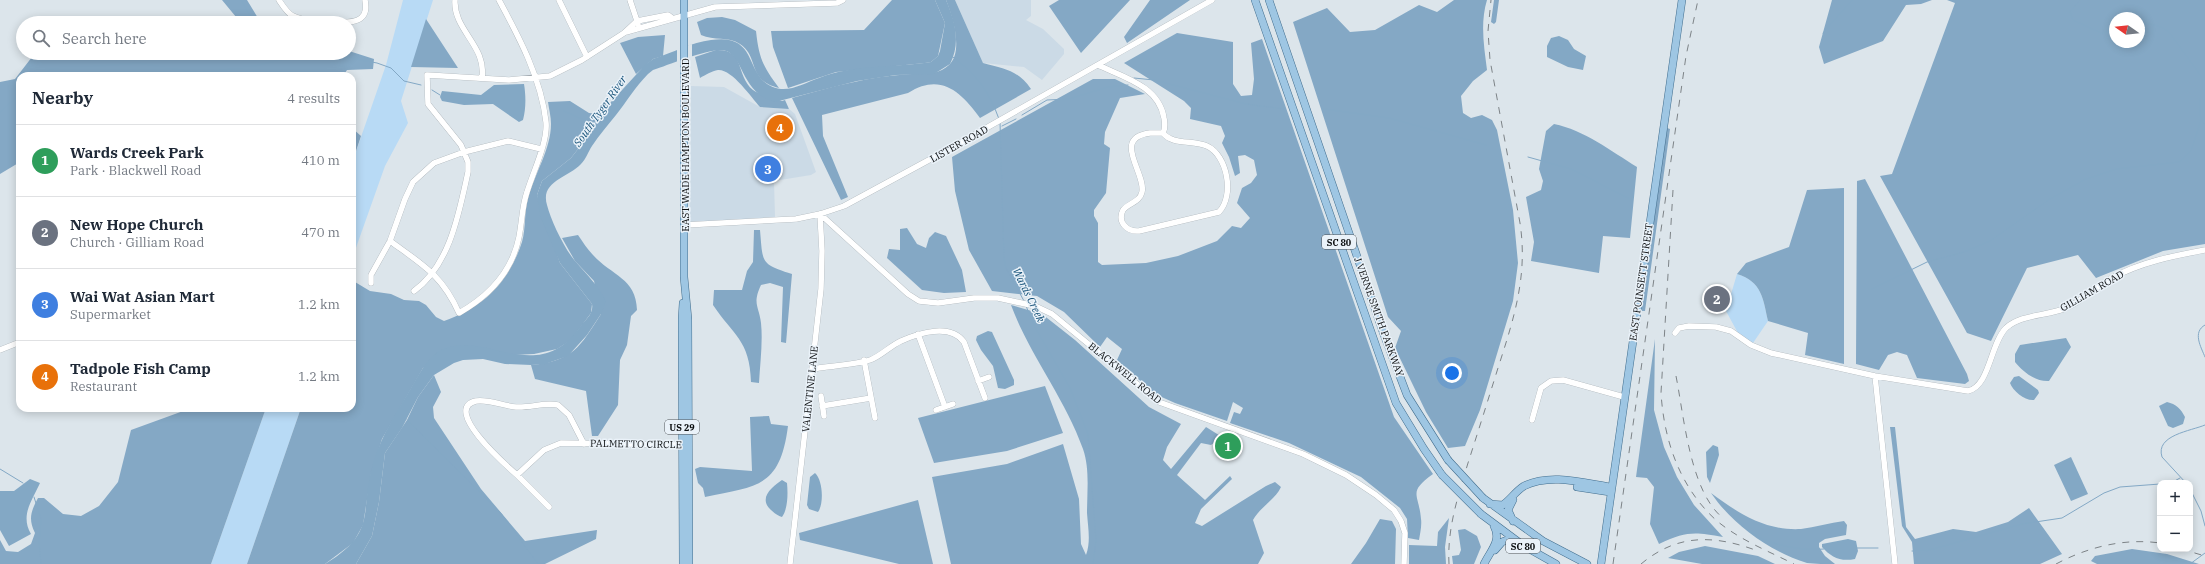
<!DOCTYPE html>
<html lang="en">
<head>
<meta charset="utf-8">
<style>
  :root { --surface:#fff; --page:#f6f6f7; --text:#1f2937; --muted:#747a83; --line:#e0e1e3; --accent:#0b8043 }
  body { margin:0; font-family:"IBM Plex Serif",serif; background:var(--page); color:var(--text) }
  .controls { position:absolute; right:12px; bottom:12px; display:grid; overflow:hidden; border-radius:8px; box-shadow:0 2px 10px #0003 }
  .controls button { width:36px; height:36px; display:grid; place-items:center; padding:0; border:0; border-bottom:1px solid var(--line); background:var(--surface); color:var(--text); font:20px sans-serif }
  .compass { position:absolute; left:2109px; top:12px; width:36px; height:36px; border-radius:50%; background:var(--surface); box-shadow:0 2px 10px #0003; rotate:284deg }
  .you { position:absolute; left:1452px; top:373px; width:14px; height:14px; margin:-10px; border:3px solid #fff; border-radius:50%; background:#1a73e8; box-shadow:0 0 0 6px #1a73e833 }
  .badge { display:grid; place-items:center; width:26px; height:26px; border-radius:50%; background:var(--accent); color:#fff; font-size:13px; font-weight:700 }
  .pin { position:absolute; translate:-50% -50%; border:2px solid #fff; box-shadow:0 1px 4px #0006 }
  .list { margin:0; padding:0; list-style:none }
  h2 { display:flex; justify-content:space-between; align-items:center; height:52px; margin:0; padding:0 16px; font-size:17px }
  h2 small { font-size:13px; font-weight:400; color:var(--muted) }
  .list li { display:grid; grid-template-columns:26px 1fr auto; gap:12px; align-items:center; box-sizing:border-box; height:72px; padding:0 16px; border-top:1px solid var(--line) }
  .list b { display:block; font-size:15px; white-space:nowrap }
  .list p { margin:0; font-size:13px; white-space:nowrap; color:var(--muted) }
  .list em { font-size:13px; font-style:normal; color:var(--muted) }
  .icon { flex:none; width:22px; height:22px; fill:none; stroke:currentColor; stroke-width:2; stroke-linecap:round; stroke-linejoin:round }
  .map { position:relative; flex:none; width:2205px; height:564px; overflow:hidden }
  .search { position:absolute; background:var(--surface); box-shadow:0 2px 10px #0003; left:16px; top:16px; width:340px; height:44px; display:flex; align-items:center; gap:10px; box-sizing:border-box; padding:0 14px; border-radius:22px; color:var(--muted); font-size:15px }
  .panel { position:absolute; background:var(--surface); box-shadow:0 2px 10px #0003; left:16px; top:72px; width:340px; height:340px; border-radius:12px }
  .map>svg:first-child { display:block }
  .built { fill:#cbdae6 }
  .green { fill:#b8daf5 }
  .forest { fill:#84a8c5; fill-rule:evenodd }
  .water { fill:#83a8c5 }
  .pier { fill:#dce5eb }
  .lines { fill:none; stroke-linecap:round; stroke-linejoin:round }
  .stream { stroke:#83a8c5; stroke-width:1 }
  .minor-casing { stroke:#a3abb1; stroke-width:6 }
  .major-casing { stroke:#416d8d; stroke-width:8 }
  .minor { stroke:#fff; stroke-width:5.5 }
  .major { stroke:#9ec6e3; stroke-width:7 }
  .rail { stroke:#7d8387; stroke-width:1; stroke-dasharray:7 7; stroke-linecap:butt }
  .major-bridge-casing { stroke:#416d8d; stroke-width:8; stroke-linecap:butt }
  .major-bridge { stroke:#9ec6e3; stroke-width:7 }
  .labels { text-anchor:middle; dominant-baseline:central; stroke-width:3; stroke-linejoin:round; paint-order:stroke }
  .shield { fill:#eaf2f9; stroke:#4e5256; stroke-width:1 }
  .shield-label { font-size:9px; font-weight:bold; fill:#0b0e10 }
  .street-label { font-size:10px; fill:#0b0e10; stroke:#eaf2f9 }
  .water-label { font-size:11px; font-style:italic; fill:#165279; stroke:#eaf2f9 }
</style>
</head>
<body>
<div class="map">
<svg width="2205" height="564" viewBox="0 0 2205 564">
  <rect width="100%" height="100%" fill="#dce5eb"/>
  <path class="built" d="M955,0H1031V16L1026,20L1043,29L1064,49V54L1042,80L1024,67L983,63Z
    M691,86L724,87L760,107L789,109L795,114L816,172L811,175L774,181L775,217L690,223Z"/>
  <path class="green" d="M403,0H433L401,101L408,123L385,166L352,259V163L386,65Z
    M1737,274C1762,282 1763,298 1768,321L1753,343L1739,335L1726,311Z
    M266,408H301L247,564H211Z"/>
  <path class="forest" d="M222,0H247L261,23H241Z
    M892,0H935L945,23L938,56L931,62L925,63L836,72L788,88L773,47L771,31L864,30Z
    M946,0H955L983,63C1005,69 1018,70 1031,89L980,118C961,92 941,72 908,93L822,115L823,136L848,197L841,200L792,98C831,87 870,76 912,74C925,74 938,75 949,65C964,51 952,15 946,0Z
    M1059,0H1130L1081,53L1049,6Z
    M1150,0H1190L1127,43L1124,37Z
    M1454,0H1487C1480,23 1484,46 1487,70L1473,81L1461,96L1463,113L1471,118L1482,115L1492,120L1497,130L1513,210L1518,263L1513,301L1480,410L1465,446L1448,448L1426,412L1395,348L1401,331L1388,317L1293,22L1327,8L1350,32L1375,30L1419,5L1437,12Z
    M1494,0H1499L1496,22L1494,24L1491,22Z
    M1832,0H1932L1921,4L1906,5L1883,41L1824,64L1819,47Z
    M1947,0H2205V244L2163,251L2096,278L2078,255L2027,268L1991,341L1967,333L1880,176L1892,174L1955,3ZM2115,18H2139V42H2115Z
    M722,17L735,20L756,31C759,59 763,66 779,88C746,80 760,57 740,44C728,36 714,41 701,35L697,22L707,18Z
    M426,19L458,68L411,67Z
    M1177,33L1233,42V84L1241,96L1252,95L1254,79L1251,43L1262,39L1394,417L1433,474C1407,493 1419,493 1421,519C1422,525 1420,534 1419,540L1408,538L1407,519L1400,508L1361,477L1289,443L1230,423L1234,412L1240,414L1243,408L1233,402L1227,421L1175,403L1155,394L1117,360L1122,349L1107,337L1100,347L1064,312L1037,296L992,291L969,250L955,191L952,157L1093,79H1115L1145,94L1120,98L1105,132L1104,144L1110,148L1106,193L1094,210V216L1098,223V262L1102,265L1146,263L1178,256L1217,241L1232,226L1241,228L1250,218L1237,203L1242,188L1251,183L1257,175L1254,160L1245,155L1238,156L1240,173L1235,176L1229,157L1222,143L1225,136L1221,126L1190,119L1191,108L1184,101L1124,63Z
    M665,35L663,56L653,59L636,74L620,43L638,37Z
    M716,50C746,49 735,75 753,90C760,95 774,98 782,101L785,100L789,109L760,107C751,97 732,69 718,70C712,71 705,75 700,78L695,57Z
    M349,51L374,59L373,69L347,70L343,76H20V162L0,174V82L15,79L32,57L38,53H168L210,56L284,53L319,56L321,53H349Z
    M570,101L589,113L600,114L585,140L571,158L542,181L537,195L560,263L592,304L591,313L571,340L557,349L534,354L514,355L469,346L423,368L382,439L371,474L363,525L353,543L325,564H247L301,408H352V283L355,282L370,291L391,294L404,300L419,301L426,305L436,317L444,321C484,307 509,282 522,242C526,228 524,213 528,199C534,175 551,149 551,124C551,117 549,109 548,102Z
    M1554,124C1584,130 1611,151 1637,167L1630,238L1603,236L1599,273L1531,261L1534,242L1526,197L1541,190L1543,181L1539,169L1546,131Z
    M352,128L361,136L352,163Z
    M1667,128L1670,129L1645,311H1641Z
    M1865,179L1967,374L1969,381L1965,384L1917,378L1907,355L1897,352L1888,355L1879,370L1856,364L1857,181Z
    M1844,188V364L1805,355L1808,333L1768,321C1763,298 1762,282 1737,274L1746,263L1789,247L1807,190Z
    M907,228L917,244L926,248L929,238L935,232L946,236L962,270L966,292L944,293L922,290L887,258L889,249L900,250V229Z
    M754,230H760C763,263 760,264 792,274L786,343L781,342L783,287L770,283L761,285C752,304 759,306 761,323C763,342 760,364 759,383L751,382C750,340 733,335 713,305L714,290H742L747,271L753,262Z
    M578,235C583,242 587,249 593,255C612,276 636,278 637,310L631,316L627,345L620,360L618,405L598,436H592L586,391L535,379L531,365C573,361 580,347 601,314L594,281L575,261L562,238Z
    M1011,305L1042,314L1075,340L1149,407L1181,424L1167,447L1163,460L1171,469L1206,427L1222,437L1211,445L1201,443L1177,475L1205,500L1230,476L1232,479L1201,509L1195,523L1202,526L1266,486L1275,482L1281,487C1275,500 1260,507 1253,520L1264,553L1258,564H951L932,477L1007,464L1063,444L1079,499L1081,544L1086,555C1091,541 1088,528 1087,513C1087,492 1090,469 1083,449C1065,398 1030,356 1011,305Z
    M1655,339L1654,410L1664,447L1677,477L1694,505L1723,537C1694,532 1687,531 1659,544L1650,524L1654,487L1647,478L1636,477Z
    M434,375L441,392L433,407L434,418L481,489L525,541L597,530L596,539L545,564H356L372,536L379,502L385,453L407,420L418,397Z
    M1045,386L1063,433L1007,451L934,463L918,418Z
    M186,408H266L211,564H0V540L6,551L18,552L31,544L35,533C28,519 31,511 38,498H44L63,514L81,516L99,506L118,482L131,430L186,410Z
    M769,416L771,424L788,426C780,488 757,486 705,497L703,488L698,483L695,469L700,467L752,471L750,417Z
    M1890,427H1895L1906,527L1915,539L1953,529L1976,532L2008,522L2029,508L2062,554L2040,564H1914L1912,542L1902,526Z
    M1711,493C1738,513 1765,531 1801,529C1815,527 1830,523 1844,521L1847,525L1846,535L1825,539L1819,543V547L1825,556L1835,564C1826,564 1815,564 1807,563C1769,551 1733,525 1711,493Z
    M918,500L933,564H899L800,540L799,533Z
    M1449,518L1445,547L1446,564H1409V545L1437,546L1438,532Z
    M1380,519L1392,521L1396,529L1395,564H1351L1366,543Z
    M1465,529L1477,536L1481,547L1474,564H1453L1452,556L1459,555L1461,550L1458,530Z
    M1705,546L1758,556L1775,564H1702L1668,558L1679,552Z
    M2132,549L2167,554L2199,564H2097L2091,561L2095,556Z"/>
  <path class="water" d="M935,0H946C955,21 961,43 950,64L934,74L896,75L857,81L775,102C739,93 744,50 721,50C708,49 668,65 653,70L648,74C636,86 627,101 616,115C608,125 599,135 592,146C588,152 586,159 581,164C568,178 540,181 547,205C551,221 565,250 576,262C587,275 598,285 606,301L601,314L587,335L568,356L545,364L531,365L505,364L483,359L463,360L454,363L434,375L418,397L402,428L385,453L379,502L372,536L356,564H325C380,531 358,510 374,461C382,434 397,412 411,388C418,376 426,360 438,352C482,326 536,389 580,327C585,320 594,314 592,304L560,263L540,216L537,195L542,181L571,158L585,140L600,114L645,65L653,59C672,53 692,42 711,40C763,32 741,83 781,89C794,90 807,82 819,78C854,64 894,68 931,62L938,56L940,51L945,23Z
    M1559,36L1568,40L1574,49L1586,56L1583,70L1568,67L1547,57V46L1551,38Z
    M524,84C526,96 526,109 523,120L519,122L493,104L464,105L442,101L440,97L442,91L481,95L494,85Z
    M988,331L992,332L1014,380V385L1005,389L998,388L993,366L981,350L976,340L977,336Z
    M2066,338L2071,347L2049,381C2036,382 2023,372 2015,362V354L2020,345Z
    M2019,376L2038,390L2039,393L2034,400C2025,401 2013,391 2010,383L2014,377Z
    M2167,402C2176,404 2181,409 2185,417L2183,424L2173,428L2168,426L2159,406Z
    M1713,445L1718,447L1719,455L1710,483L1707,477L1706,452Z
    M2071,457L2088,494L2071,501L2054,465Z
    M815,473C823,480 824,504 818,512L809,509L807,505L810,477Z
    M30,479L40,483C32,501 20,515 31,534L9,546L0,530V491H14Z
    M782,480L787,483C788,493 788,509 782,517C776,515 773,512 769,508C759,496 774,486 782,480Z
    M1848,539L1856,541L1858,551L1855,559C1840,562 1831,557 1822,547V544Z"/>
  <path class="pier" d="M692,44V60L677,65V49Z"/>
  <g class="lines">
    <path class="stream" d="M241,0L254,23
      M2080,0L2070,12L2073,20L2101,33L2115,31
      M2139,25C2150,23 2160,25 2169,32L2201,76C2205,91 2193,114 2205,125
      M1823,33L1852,0
      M278,53L287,57
      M953,57C976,74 989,91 999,119
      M40,76L51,69L62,67H87L138,63L199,73L255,66L288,58L308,59L339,56L377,63L391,68L404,81L421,85
      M1134,78L1154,80L1246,104L1284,109
      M432,90L440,95
      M1324,109L1389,118L1486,145
      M564,111L595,125
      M0,112L20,94
      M1022,115L1047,100L1069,99L1108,87L1128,85
      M1000,122L1004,259L1006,268L1024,301
      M1002,126L1016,119
      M1528,157L1571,169L1628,198
      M1872,289L1927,262L1964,252L1990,241L2050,199L2084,180L2116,169L2179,162L2191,151L2201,121
      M1026,306L1036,329L1070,388L1088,434L1096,540L1093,564
      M2205,325C2192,332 2201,347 2205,357
      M407,420L500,512L538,564
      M0,469L23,483
      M2171,483L2180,478
      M2186,483L2162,457C2155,435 2191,431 2205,425
      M2190,489L2201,511L2205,526
      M34,497L41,519L39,543L41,564
      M1725,509C1734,515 1739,523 1748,530C1767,545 1800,551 1824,549
      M1857,548H1878
      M1912,551H1926L2022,524L2062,518L2104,493L2120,487L2160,484
      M2190,564L2205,553"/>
    <g class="minor-casing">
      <path id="minor" d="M279,0C283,6 287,13 293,16C304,22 352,26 361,18C367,13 366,6 365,0
        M455,0C453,30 487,46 482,78
        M559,0L587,57
        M630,0L638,24
        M626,32L715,7L837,3L843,0
        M1098,65C1123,77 1159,86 1164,118C1165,123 1165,129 1163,133
        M1150,133H1163C1172,145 1193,140 1207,146C1227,155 1235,195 1219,212L1139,231C1127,232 1117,222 1123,210C1129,203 1140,202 1142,192C1146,173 1111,138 1150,133Z
        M820,214L908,294L919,301L938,303L974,298H998L1035,306L1052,314L1159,402L1303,454L1346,475L1376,495L1394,510L1401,521L1405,533L1404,564
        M685,225L796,219L820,214L844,206L951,148L1212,0
        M390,241C423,265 442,275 459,313C489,296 512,272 519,237C522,222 522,206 527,192C533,172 548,142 546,122C541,78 519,37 499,0
        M371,283V275L390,241L405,199L413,182L434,163L464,152L508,141L541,149
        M414,291C450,265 459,213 468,172V162L461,145L428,104L427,75L509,80L550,76L582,60L624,33L637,21L668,15L672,18
        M1675,333L1679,328L1689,326L1716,327L1731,331L1751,345L1771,353L1875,376L1968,391C1990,386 1990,344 2006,328C2021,314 2048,316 2066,308C2083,301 2096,286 2112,278C2141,262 2173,256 2205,250
        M918,334L945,407
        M0,350L20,342
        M864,360L875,418
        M812,369C829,366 854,365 870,360C881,356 890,346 901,341C919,333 950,323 964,342L985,398
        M1875,376L1895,564
        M978,381L989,377
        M821,396L824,416
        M822,406L871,398
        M936,410L953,404
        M1532,420L1541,388L1551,381L1563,380L1624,397
        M584,444L569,415L558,405C545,402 530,408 516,407C503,406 489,399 476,401C441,409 508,467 517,475L544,450L561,443L685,445
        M517,475L549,507
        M790,564L821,289L822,251L820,214"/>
    </g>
    <g class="major-casing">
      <path id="major" d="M684,0V277L688,319L689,564
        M1255,0L1396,403L1424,449L1442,475
        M1269,0L1383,332L1407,395L1448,460
        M1577,487L1610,492
        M1483,498L1543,541L1587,564
        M1490,504L1503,505C1511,499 1516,491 1524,486C1550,473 1584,483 1611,487
        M1481,514L1524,546L1556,564
        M1513,521L1508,510L1513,500
        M1495,550L1502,542L1512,538
        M683,564L682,319L683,303
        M1484,564C1490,551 1502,541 1494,526
        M1601,564L1682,0"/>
    </g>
    <use href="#minor" class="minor"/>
    <use href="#major" class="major"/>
    <path class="rail" d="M1673,190L1661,393C1664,441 1680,488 1717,521C1740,540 1768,551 1794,564
      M1676,376C1684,416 1690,492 1723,518
      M2181,549L2205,556
      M1449,564C1447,529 1458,496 1468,463C1478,432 1488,400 1498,368C1514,318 1528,276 1520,223L1490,60L1488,31L1491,0
      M1613,564L1686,56L1698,0
      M1641,564C1678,533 1715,535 1758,551
      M2056,564C2088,547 2124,538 2160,543"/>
    <g class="major-bridge-casing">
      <path id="major-bridge" d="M1448,460L1483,498
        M1442,475L1481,514"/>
    </g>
    <use href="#major-bridge" class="major-bridge"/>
  </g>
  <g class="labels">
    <g class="shield">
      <rect x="1322" y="235" width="34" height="14" rx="3"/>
      <rect x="665" y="420" width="34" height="14" rx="3"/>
      <rect x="1506" y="539" width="34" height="14" rx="3"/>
    </g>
    <g class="shield-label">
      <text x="1339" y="242">SC 80</text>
      <text x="682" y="427">US 29</text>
      <text x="1523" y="546">SC 80</text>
    </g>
    <g class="street-label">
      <text transform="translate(959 144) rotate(-29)">LISTER ROAD</text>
      <text transform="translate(685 145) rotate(-90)">EAST WADE HAMPTON BOULEVARD</text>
      <text transform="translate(1641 282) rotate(-82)">EAST POINSETT STREET</text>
      <text transform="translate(2092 291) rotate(-30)">GILLIAM ROAD</text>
      <text transform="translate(1379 317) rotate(70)">J VERNE SMITH PARKWAY</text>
      <text transform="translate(1125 373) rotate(39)">BLACKWELL ROAD</text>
      <text transform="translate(810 389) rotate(-84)">VALENTINE LANE</text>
      <text transform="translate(636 444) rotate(1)">PALMETTO CIRCLE</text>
    </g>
    <g class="water-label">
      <text transform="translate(600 111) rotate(-55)">South Tyger River</text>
      <text transform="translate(1029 295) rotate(64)">Wards Creek</text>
    </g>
  </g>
</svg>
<div class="controls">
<button>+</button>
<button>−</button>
</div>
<svg class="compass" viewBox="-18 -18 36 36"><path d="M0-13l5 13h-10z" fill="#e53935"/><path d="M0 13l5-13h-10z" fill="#747a83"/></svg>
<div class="you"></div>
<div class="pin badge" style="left:1228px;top:446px;background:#2e9e5b">1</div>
<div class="pin badge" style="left:1717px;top:299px;background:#6b7280">2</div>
<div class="pin badge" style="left:768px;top:169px;background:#3f7fe0">3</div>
<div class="pin badge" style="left:780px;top:128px;background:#e8710a">4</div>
<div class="search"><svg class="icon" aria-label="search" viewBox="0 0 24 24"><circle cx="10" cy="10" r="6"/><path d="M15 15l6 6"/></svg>Search here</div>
<section class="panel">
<h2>Nearby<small>4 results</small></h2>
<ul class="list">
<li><span class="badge" style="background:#2e9e5b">1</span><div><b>Wards Creek Park</b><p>Park · Blackwell Road</p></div><em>410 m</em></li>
<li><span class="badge" style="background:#6b7280">2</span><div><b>New Hope Church</b><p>Church · Gilliam Road</p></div><em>470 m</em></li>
<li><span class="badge" style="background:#3f7fe0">3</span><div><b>Wai Wat Asian Mart</b><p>Supermarket</p></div><em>1.2 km</em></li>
<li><span class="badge" style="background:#e8710a">4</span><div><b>Tadpole Fish Camp</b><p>Restaurant</p></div><em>1.2 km</em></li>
</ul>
</section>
</div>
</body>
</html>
